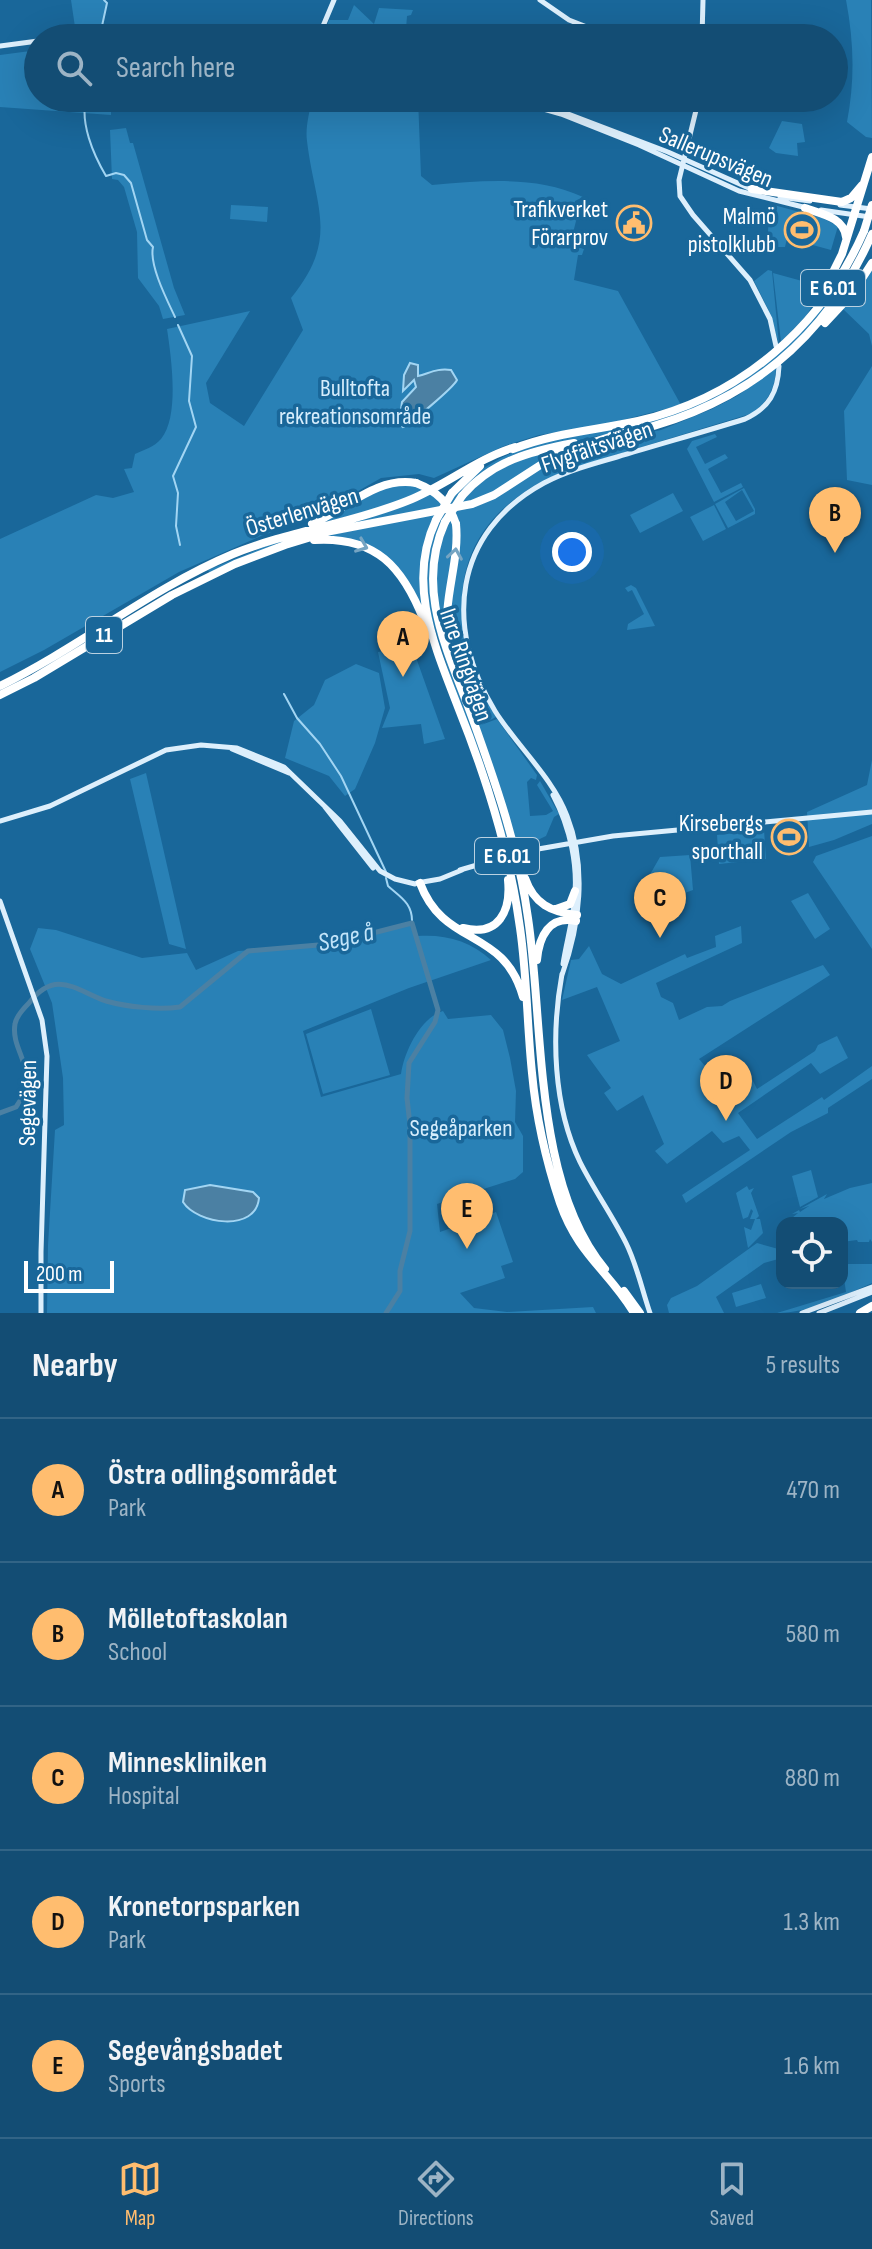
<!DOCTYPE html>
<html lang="en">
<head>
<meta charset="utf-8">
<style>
  :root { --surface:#134d74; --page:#20577c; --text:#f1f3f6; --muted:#9db4c5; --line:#326486; --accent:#ffbd6f }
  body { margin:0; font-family:"Sofia Sans Condensed",sans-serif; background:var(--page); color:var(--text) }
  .controls { position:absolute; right:24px; bottom:24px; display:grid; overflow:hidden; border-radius:16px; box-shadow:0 8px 32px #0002 }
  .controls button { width:72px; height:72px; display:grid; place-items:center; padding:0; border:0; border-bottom:2px solid var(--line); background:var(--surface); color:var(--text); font:40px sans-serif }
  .scale { position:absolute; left:24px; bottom:20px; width:90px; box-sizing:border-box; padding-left:8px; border:4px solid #fff; border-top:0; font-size:22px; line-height:28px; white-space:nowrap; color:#fff; -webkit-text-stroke:6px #19679a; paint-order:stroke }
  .you { position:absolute; left:572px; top:552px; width:28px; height:28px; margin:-20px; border:6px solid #fff; border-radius:50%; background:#1a73e8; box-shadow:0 0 0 12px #1a73e833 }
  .badge { display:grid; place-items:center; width:52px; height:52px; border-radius:50%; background:var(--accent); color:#111; font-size:26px; font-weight:700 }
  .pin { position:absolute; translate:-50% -66px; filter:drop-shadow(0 2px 4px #0008) }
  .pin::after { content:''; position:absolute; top:42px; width:28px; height:24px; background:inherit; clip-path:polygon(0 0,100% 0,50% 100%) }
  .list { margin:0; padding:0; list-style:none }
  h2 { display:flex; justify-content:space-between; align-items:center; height:104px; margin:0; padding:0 32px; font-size:34px }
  h2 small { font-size:26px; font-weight:400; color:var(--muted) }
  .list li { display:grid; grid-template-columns:52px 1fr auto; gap:24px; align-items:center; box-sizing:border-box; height:144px; padding:0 32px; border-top:2px solid var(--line) }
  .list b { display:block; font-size:30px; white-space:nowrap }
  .list p { margin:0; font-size:26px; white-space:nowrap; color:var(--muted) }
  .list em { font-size:26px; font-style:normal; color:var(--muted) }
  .icon { flex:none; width:44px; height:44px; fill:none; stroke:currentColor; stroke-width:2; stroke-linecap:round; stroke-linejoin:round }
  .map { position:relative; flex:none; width:872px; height:1313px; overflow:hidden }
  .search { position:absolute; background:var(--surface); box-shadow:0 8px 32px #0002; left:24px; right:24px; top:24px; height:88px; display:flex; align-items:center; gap:20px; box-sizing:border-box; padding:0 28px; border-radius:44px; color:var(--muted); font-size:30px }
  .sheet { height:824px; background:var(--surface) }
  nav { display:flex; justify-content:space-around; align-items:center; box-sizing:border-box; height:112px; border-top:2px solid var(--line); background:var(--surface); font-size:22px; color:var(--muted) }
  nav a { display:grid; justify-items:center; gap:4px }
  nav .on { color:var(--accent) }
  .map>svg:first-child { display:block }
  .green { fill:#2981b6; fill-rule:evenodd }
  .water { fill:#4b80a3; stroke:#a2d5f3; stroke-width:2 }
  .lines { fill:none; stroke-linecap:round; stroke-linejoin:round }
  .stream { stroke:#a2d5f3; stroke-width:2 }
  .river { stroke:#4b80a3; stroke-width:5 }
  .secondary { stroke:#ddeffc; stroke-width:5 }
  .highway { stroke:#fff; stroke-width:8 }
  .secondary-bridge { stroke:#ddeffc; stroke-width:5 }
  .highway-bridge { stroke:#fff; stroke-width:8 }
  .oneway { stroke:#75a4c2 }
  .labels { text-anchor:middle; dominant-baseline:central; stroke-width:7; stroke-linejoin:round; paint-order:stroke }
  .shield { fill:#19679a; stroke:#bad1e1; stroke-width:2 }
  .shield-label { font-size:22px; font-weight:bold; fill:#fff }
  .street-label { font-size:24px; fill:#fff; stroke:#19679a }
  .poi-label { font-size:24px; fill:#fff; stroke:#19679a; text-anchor:end }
  .park-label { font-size:24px; fill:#d6edfc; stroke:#19679a }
  .water-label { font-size:26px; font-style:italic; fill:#c2e4f9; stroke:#19679a }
</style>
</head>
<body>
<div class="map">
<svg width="872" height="1313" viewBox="0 0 872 1313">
  <rect width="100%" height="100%" fill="#19679a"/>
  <path class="green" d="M71,0H104L107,3L102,29L75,27Z
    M846,0H871L872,138L866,137L847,122C855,80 854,42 846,0Z
    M354,5L374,24L379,8L413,10L411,15L407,16L406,29H411L410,38H323L329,20H348Z
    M121,26L202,37L207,38H120Z
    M38,50V98H111V115L0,107V55Z
    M312,98H418L421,176L432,185C483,181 535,175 583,197L575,201L573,213L577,217L570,245L584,249L582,255H578L574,280L618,291L681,405L603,425L539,435L504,446L434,478L419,474L381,478L309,519L261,536L179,572L44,650L0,672V539L96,495L113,498L134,492L124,469L132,468L135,454C144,450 154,447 161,439C180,416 171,356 167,329L250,311L206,383L210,403L244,426L303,330L291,298C340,238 315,208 307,141C305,127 310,111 312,98Z
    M782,121L802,124L805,142L797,143L798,156L776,153L769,148Z
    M126,128L130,143H133L174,288L185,315L163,319L159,306L138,278L137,232L124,187L118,180L112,179L110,130Z
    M770,204L822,218L838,226L831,250L787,238L785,247H771L767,245Z
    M231,205L268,207L267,222L230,219Z
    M872,268V346L869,334L843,309Z
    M768,270L772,271L779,344L768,309L754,281Z
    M773,273L824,287L806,316L781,342Z
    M835,289L840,290L810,329L757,377L692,412L622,431L522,452L450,506L448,503C502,427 611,435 691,407C752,385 797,339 835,289Z
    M872,366V485L847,480L844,411Z
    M776,368C775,388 769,400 753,413L576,467C451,511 436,609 496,717L481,725L497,719L537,775L536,780L531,778L527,782L530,816L546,815L553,811L537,785L540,781L559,814L554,817L546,836L519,849L449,638L448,627L458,549L453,512L478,505L552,459L597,443L661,430L712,409L737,396Z
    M715,434L717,437L696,447L705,464L725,454L728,458L708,469L721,493L741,483L743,487L714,502L687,449L692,441Z
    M571,446L495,491L458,506C494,464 519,459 571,446Z
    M400,483L427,489L391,505L314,525L370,493Z
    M744,488L755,509V514L728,528L715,504ZM742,490L754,511L736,521L725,502Z
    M432,493L443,502L438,509L378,519L210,573L208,570L281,540Z
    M673,493L683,511L640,533L630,515Z
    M714,505L726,529L703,541L690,517Z
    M447,513L432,551L430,596L512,851L507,852L426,601L428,550L440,516Z
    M435,514L429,528L423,610L416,598L373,549L320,537Z
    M451,515L455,530L446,635L436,604V558Z
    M631,585L636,588L655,626L627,630L628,624L644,614L632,590L628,592L625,588Z
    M409,646L413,649L445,739L424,744L421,724L382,728L390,708L378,652Z
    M356,664L379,673L385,708L375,743L355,789L345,796L329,776L285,758L294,721L314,705L325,680Z
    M872,760V824L834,840L809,847L807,812L867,785Z
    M146,773L186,949L169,944L130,779Z
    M764,830L766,859L719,864L717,835Z
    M872,836V949L813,862L816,856Z
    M690,855L693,890L646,907L644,885L660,857Z
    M808,893L830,929L815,939L791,901Z
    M410,922L414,924L418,936C445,934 471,941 491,960L409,988L303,1031L321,1097L401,1074C404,1052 421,1017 443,1011L448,1019L491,1015L503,1030L510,1058L516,1091L515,1122L523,1136V1172L515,1179L437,1204L440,1232L496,1212L513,1262L501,1266L505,1278L460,1293L474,1308L507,1312L593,1307L596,1313H47L48,1245L55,1130L64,1125L63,1078L52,1003L30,949L38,928L56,930L142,958L187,953L196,970L238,951L330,944Z
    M741,926L742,943L656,983L661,997L673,1003L679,1020L707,1007L722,1006L730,1001L823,965L830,975L699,1059L713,1075L744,1063L757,1089L815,1051L818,1045L837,1036L848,1058L820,1074L811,1063L738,1113L757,1139L822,1097L824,1100L872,1066V1079L828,1108V1113L791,1132L686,1203L682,1195L750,1150L739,1136L723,1143L712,1131L667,1164L655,1151L664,1144L643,1095L617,1111L604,1093L611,1088L587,1055L620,1041L597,987L562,1000L571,960L579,959L589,946L602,974L621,984L685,954L687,958L716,947L715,936Z
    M371,1009L390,1075L323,1094L306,1034Z
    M811,1170L818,1197L800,1207L792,1176Z
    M872,1183V1242L870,1239L869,1242H858L857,1240L842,1242V1223H792V1218L798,1213L792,1214L799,1210L800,1212L809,1206L800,1209L827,1194L824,1199L850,1188Z
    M747,1186L749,1190L754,1188L751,1193L759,1216L756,1219H760L763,1233L748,1248L744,1227L751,1230L755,1219H750L753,1211L751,1209L748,1217L743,1219L736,1193Z
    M757,1243L782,1250V1258L764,1263L716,1297L724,1313H669L667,1305L671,1298L697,1286Z
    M842,1264H872V1283C843,1296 809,1313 777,1313L846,1292Z
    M761,1284L766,1298L736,1307L732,1293Z"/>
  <path class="water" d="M410,363L418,365V376C430,373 437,368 451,370L457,380C453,388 410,424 403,427L399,424L402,402L416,387L414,380L403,391L404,375Z
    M210,1185L253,1192L259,1198C256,1233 197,1224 183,1202L185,1190Z"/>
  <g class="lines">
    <path class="stream" d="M102,26L107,3L104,0
      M99,38L100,33
      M86,98C80,123 93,154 106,176L116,173L124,175L131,183L147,240L153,247C149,265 167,300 175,317
      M178,325L192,356L189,401L196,427L173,476L178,493L176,526L180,545
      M284,694L297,718L320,744L341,776L386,872
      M386,878L388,886C400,897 413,903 412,923"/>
    <path class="river" d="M0,1113L16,1107C43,1071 10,1053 15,1024C16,1017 24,1008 29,1003C56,968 77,991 106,1001C127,1007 158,1010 180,1007L248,951L330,944L412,923L438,1010L435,1022L409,1063L407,1098L410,1125V1231L400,1271V1291L386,1313"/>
    <path class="secondary" d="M540,0L569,20L615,38
      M70,38H89
      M318,38L334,0
      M702,38L703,0
      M0,46L38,41
      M505,98L561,114L639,145L739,191L807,208
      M699,98L679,180L680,196L693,215L750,280L770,319L776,346
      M542,104L668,152L751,189
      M780,197L810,201
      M840,205L872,209
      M821,210L870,217
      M232,749L289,773
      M553,795C570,827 579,867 574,903C572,924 566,944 563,964
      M325,807L373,868
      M0,821L50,806L166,750L201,745L237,748L284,767L340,821L380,871L395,879L415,884
      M521,852L613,836L872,812
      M460,870L501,858
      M417,883L440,879L462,870
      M0,901L42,1020L47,1056L41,1252V1313
      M562,974C551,1034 553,1106 580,1162C594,1190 612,1215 626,1243C637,1265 642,1290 650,1313
      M562,975C580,925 587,867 567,816C553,778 517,746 495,711C444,628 452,533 544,483C567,471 592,464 617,457C660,444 703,432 745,419C769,408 778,392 779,366
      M802,1313L872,1287
      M819,1313L872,1292"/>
    <path class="highway" d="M752,189L842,202L851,198L862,185
      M805,208C821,214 844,217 846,237
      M820,298L842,254L872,157
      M825,323L852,294L872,263
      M611,436C733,413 822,349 872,234
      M513,449C553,433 597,430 638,421C741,397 822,327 864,231
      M452,493L480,466
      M462,496C492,461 531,451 574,443
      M436,520C406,583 435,647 458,707C486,777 510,853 520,928C527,976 527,1025 532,1073C536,1117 546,1161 560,1203C578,1255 609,1271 634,1313
      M445,522C414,591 450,655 473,720C496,784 519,850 528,918C544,1024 533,1183 605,1269
      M312,524C346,509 377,476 416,483
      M314,540C376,536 403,567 424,621
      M449,642C441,601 460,564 456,524
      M0,686C80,647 150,589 233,554C289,531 350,524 407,501C445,486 476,459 515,447
      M0,695L34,678L172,595L235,564L285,545L331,531L472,504L494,495L559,453L616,435
      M525,878C534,904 551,912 577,915
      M420,883C444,948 504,927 523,997
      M556,909L570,904L575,891
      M463,928C499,937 511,911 508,880
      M537,960C539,937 549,915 576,921
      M624,1291L640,1313
      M860,1313L872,1306"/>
    <path class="secondary-bridge" d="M501,858L521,852"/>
    <path class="highway-bridge" d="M864,231L872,205
      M416,483C437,491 449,503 456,524
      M436,520L452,493
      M445,522L462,496"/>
  </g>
  <defs><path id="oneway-chevron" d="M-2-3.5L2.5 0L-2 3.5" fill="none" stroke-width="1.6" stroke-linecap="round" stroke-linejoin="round" transform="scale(2)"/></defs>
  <g class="oneway">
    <use href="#oneway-chevron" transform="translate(362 546) rotate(22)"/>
    <use href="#oneway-chevron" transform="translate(455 554) rotate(-81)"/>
  </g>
  <defs>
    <g id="civic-ring" transform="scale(1.8)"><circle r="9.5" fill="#19679a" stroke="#ffbd6f" stroke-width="1.5"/><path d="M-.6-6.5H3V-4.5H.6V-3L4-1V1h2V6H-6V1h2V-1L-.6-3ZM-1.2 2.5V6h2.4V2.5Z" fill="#ffbd6f"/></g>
    <g id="stadium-ring" transform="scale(1.8)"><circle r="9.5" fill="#19679a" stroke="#ffbd6f" stroke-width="1.5"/><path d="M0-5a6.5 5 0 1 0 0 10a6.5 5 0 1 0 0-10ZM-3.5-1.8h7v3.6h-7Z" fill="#ffbd6f"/></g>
  </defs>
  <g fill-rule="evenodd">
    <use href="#civic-ring" x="634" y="223"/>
    <use href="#stadium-ring" x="802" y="230"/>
    <use href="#stadium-ring" x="789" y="837"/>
  </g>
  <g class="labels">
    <g class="shield">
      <rect x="801" y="270" width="64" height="36" rx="6"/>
      <rect x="86" y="617" width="36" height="36" rx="6"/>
      <rect x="475" y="838" width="64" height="36" rx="6"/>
    </g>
    <g class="shield-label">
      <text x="833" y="288">E 6.01</text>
      <text x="104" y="635">11</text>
      <text x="507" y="856">E 6.01</text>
    </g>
    <g class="street-label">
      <text transform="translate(716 157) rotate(23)">Sallerupsvägen</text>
      <text transform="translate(597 447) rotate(-19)">Flygfältsvägen</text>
      <text transform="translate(302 512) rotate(-17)">Österlenvägen</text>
      <text transform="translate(466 665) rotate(71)">Inre Ringvägen</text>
      <text transform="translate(28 1103) rotate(-89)">Segevägen</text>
    </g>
    <g class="poi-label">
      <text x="608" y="209">Trafikverket<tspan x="608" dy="28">Förarprov</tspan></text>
      <text x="776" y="216">Malmö<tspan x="776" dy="28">pistolklubb</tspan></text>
      <text x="763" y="823">Kirsebergs<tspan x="763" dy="28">sporthall</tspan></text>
    </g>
    <g class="park-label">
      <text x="355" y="388">Bulltofta<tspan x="355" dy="28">rekreationsområde</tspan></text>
      <text x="461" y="1128">Segeåparken</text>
    </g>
    <g class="water-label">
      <text transform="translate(346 938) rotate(-12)">Sege å</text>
    </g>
  </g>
</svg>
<div class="controls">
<button><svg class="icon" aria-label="locate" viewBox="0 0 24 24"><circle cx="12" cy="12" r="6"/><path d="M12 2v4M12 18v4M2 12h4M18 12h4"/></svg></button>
</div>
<div class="scale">200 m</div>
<div class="you"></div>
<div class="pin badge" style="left:403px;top:677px">A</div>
<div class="pin badge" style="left:835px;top:553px">B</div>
<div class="pin badge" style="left:660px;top:938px">C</div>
<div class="pin badge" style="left:726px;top:1121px">D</div>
<div class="pin badge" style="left:467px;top:1249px">E</div>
<div class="search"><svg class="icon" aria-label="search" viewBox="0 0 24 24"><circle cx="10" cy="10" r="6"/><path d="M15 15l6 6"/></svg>Search here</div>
</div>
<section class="sheet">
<h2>Nearby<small>5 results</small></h2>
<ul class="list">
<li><span class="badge">A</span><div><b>Östra odlingsområdet</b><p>Park</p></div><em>470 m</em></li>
<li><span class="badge">B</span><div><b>Mölletoftaskolan</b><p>School</p></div><em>580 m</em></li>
<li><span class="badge">C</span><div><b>Minneskliniken</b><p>Hospital</p></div><em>880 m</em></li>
<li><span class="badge">D</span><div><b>Kronetorpsparken</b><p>Park</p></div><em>1.3 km</em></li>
<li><span class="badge">E</span><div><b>Segevångsbadet</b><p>Sports</p></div><em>1.6 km</em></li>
</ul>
</section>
<nav>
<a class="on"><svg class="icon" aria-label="map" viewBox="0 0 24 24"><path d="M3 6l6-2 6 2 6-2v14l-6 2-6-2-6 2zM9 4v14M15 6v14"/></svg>Map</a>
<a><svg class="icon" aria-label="directions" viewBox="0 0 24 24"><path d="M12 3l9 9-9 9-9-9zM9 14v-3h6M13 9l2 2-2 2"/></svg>Directions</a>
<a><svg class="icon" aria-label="saved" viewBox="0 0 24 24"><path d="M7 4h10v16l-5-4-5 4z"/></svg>Saved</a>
</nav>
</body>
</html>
